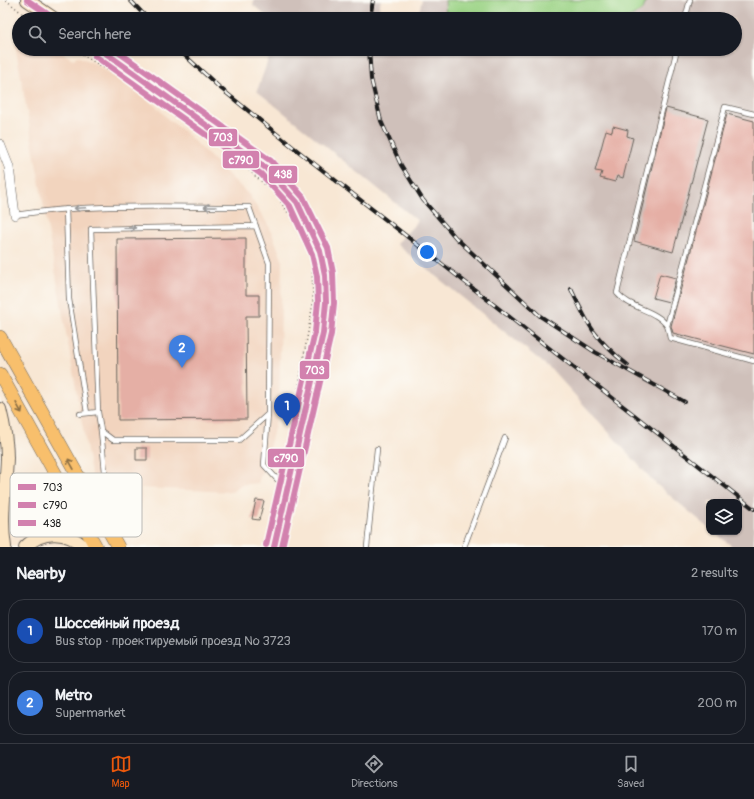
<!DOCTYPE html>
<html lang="en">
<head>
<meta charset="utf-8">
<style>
  :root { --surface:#171b24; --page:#20242c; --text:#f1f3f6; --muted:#9ea1a6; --line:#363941; --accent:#ea580c }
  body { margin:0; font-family:Pangolin,sans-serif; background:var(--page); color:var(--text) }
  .controls { position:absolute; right:12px; bottom:12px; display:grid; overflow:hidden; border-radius:8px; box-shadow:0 1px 3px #0004 }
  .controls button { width:36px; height:36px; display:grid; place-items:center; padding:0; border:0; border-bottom:1px solid var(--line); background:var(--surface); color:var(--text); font:20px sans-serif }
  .you { position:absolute; left:427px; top:252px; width:14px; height:14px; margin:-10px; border:3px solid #fff; border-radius:50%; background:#1a73e8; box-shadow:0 0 0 6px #1a73e833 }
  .badge { display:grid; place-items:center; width:26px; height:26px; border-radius:50%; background:var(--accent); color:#fff; font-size:13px; font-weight:700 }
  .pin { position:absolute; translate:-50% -33px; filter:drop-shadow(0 1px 2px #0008) }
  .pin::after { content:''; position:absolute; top:21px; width:14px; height:12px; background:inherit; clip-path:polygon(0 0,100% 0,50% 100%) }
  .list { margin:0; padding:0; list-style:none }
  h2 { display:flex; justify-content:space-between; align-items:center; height:52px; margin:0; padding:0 16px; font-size:17px }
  h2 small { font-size:13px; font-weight:400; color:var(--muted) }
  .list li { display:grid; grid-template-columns:26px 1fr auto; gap:12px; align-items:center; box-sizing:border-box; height:64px; margin:0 8px 8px; padding:0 8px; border:1px solid var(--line); border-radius:16px }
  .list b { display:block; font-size:15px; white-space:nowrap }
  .list p { margin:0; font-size:13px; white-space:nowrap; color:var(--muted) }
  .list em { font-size:13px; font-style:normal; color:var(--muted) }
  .icon { flex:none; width:22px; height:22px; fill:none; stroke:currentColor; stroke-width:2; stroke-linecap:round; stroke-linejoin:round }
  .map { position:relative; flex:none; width:754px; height:547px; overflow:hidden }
  .search { position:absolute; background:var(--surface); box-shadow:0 1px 3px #0004; left:12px; right:12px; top:12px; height:44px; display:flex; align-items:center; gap:10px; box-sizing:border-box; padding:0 14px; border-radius:22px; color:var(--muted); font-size:15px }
  .sheet { height:196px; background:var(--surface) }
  nav { display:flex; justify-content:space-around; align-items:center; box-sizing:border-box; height:56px; border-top:1px solid var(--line); background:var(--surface); font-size:11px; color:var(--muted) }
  nav a { display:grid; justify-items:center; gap:2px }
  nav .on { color:var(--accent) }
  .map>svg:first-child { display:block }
  .built { fill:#f2d4be }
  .industrial { fill:#cfc0ba }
  .green { fill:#9bd385; stroke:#5c7850 }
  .building { fill:#e5afa5 }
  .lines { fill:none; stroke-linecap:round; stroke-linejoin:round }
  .service-casing { stroke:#69635c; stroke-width:6 }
  .minor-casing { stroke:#69635c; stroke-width:10 }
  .secondary-casing { stroke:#69635c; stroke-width:14 }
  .primary-casing { stroke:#69635c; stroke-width:14 }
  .path { stroke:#69635c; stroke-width:1.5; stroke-dasharray:1 3; stroke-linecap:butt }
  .service { stroke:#fff; stroke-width:4.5 }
  .minor { stroke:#fff; stroke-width:9 }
  .secondary { stroke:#fce5c4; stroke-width:12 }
  .primary { stroke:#f8bf6c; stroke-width:13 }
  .rail-casing { stroke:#1c1c1c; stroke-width:4 }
  .rail { stroke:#fdfcf7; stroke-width:2.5; stroke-dasharray:8; stroke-linecap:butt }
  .bus-1-casing { stroke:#fdfcf7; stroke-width:9 }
  .bus-2-casing { stroke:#fdfcf7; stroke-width:9 }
  .bus-3-casing { stroke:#fdfcf7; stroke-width:9 }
  .bus-1 { stroke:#d281ae; stroke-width:6 }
  .bus-2 { stroke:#d281ae; stroke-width:6 }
  .bus-3 { stroke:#d281ae; stroke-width:6 }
  .oneway { stroke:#999 }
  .oneway2 { stroke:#8a6e44 }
  .key { fill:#fdfcf7; stroke:#bab9b5; stroke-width:1 }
  .key-label { font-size:11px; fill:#1c1c1c }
  .line-badge { stroke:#fdfcf7; stroke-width:1.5 }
  .badge-label { font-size:11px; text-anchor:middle; font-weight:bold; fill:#fff }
</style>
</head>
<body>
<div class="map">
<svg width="754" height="547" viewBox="0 0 754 547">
  <rect width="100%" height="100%" fill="#fdfcf7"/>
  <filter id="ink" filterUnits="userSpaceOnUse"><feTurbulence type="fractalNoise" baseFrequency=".025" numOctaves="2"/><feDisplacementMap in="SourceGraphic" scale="8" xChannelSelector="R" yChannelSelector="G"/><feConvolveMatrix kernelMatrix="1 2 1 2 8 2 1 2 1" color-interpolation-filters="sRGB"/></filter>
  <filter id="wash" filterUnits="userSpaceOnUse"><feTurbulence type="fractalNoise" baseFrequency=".012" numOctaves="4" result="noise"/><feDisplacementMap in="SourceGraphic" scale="16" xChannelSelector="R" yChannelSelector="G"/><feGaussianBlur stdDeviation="0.9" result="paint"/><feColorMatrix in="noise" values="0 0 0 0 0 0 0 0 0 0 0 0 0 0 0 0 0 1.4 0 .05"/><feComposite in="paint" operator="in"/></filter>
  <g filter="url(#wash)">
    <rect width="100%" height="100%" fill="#f8e7d4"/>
    <path class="built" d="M15,44H19V49H56L74,60L77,56L96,64L157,107L169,120L185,132L249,195L270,228L282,259L279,409L267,456L258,483L240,485L232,492L141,488V510L108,512L95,496Z"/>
    <path class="industrial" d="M254,0H381L377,18L381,19H270L253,5Z
      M422,0H754V547H733L714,532H739V502H709V528L656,484L552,370L396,244L418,221L257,91L272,49H735V19H417Z"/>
    <path class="green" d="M445,0H646L643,10L625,19H450L446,15Z"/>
    <g id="blocks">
      <path class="building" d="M666,108L708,119L673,252L634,241Z
        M727,114L754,121V354L673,333L671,326Z
        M613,126L628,130L627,136L633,138L623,178L617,176L615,182L600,178L602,172L595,171L606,130L612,132Z
        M246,238V295H259V316H246L247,419L118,420L117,239Z
        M660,274L676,278L669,302L653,298Z
        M136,448H147V460H136Z
        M256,500L264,501L259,520L252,519Z"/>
    </g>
  </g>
  <g filter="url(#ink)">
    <use href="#blocks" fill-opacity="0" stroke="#69635c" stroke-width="1"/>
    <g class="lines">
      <g class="service-casing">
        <path id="service" d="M685,19L690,0
          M677,49L617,293C630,309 657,310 667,326C669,329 669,335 670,338L754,361
          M66,209L69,299L87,413
          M15,215C93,203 171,207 249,207L269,263L268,414L239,440H113L101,431L107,492
          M667,326L725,107L754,114
          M98,412L101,431
          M80,414L98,412L91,229L256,226
          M268,414L264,465L286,489
          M367,547L377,449
          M464,547L505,438"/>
      </g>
      <g class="minor-casing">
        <path id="minor" d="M0,144L9,167L15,215"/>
      </g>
      <g class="secondary-casing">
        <path id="secondary" d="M27,0L55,19
          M100,49L266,168L297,202L320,251L325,275L326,302L323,333L274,547
          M0,409C4,425 7,441 7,458C6,488 0,517 5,547
          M25,547C43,529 67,531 85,547"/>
      </g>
      <g class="primary-casing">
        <path id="primary" d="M0,337L118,547
          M0,374L96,547"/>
      </g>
      <path class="path" d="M6,0L29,19
        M72,49L123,79
        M243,165L272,191
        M276,195L295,223
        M307,248L310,260
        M297,396L313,303L312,266"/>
      <use href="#service" class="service"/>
      <use href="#minor" class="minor"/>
      <use href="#secondary" class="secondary"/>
      <use href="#primary" class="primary"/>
      <g class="rail-casing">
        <path id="rail" d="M130,0L148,19
          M370,19L373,0
          M178,49L219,87L293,147L754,509
          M369,49L371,79L381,121L401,165L423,200L456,238L540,316L595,352L685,402
          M571,289C588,325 595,340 628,365"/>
      </g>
      <use href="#rail" class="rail"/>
      <g class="bus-1-casing">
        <path id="bus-1" d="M27,0L55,19
          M100,49L266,168L297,202L320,251L325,275L326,302L323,333L274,547"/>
      </g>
      <g class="bus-2-casing">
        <path id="bus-2" d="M95,56L261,174L290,206L312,254L317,276L318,302L315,332L266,545"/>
      </g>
      <g class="bus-3-casing">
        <path id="bus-3" d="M114,49L271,161L303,197L328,248L333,273L334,303L331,334L282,547"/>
      </g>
      <use href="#bus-1" class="bus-1"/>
      <use href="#bus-2" class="bus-2"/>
      <use href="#bus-3" class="bus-3"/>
    </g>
    <defs><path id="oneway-shaft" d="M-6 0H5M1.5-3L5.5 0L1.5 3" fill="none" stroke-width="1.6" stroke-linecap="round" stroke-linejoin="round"/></defs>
    <g class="oneway">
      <use href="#oneway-shaft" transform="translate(210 207) rotate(180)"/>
      <use href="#oneway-shaft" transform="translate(80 208) rotate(177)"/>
      <use href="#oneway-shaft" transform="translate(130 228) rotate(-1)"/>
    </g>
    <g class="oneway2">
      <use href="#oneway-shaft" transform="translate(19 408) rotate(61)"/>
      <use href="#oneway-shaft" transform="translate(71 464) rotate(-119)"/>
    </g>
  </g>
  <rect x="10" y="473" width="132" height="64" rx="6" class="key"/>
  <rect x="18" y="484" width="18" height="6" fill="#d281ae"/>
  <rect x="18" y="502" width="18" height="6" fill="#d281ae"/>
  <rect x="18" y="520" width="18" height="6" fill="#d281ae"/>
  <g class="key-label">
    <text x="43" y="491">703</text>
    <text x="43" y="509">с790</text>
    <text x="43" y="527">438</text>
  </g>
  <g class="line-badge">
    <rect x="208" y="128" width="30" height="19" rx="4" fill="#d281ae"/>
    <rect x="222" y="150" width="38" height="19" rx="4" fill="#d281ae"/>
    <rect x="268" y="165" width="30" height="19" rx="4" fill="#d281ae"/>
    <rect x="299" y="360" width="31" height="20" rx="4" fill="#d281ae"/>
    <rect x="267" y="448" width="38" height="20" rx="4" fill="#d281ae"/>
  </g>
  <g class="badge-label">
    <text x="223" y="141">703</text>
    <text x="241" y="164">с790</text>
    <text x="283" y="178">438</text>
    <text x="315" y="374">703</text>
    <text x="286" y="462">с790</text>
  </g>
</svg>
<div class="controls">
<button><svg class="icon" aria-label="layers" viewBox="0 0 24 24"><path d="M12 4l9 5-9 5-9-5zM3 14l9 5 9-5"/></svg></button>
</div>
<div class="you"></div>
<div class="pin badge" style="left:287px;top:426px;background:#1a4fb4">1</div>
<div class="pin badge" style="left:182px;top:368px;background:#3f7fe0">2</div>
<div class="search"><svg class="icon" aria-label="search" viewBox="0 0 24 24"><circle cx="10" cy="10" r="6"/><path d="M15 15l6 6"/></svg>Search here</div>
</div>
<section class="sheet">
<h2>Nearby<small>2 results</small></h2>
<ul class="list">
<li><span class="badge" style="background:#1a4fb4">1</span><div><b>Шоссейный проезд</b><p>Bus stop · проектируемый проезд № 3723</p></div><em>170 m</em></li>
<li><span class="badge" style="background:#3f7fe0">2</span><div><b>Metro</b><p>Supermarket</p></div><em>200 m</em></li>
</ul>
</section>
<nav>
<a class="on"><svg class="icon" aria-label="map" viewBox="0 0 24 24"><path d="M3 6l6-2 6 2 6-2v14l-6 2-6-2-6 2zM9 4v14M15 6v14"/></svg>Map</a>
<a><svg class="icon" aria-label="directions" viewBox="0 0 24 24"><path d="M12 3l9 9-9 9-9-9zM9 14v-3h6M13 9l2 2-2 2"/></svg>Directions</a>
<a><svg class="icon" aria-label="saved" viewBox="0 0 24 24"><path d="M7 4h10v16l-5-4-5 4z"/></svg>Saved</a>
</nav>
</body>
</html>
